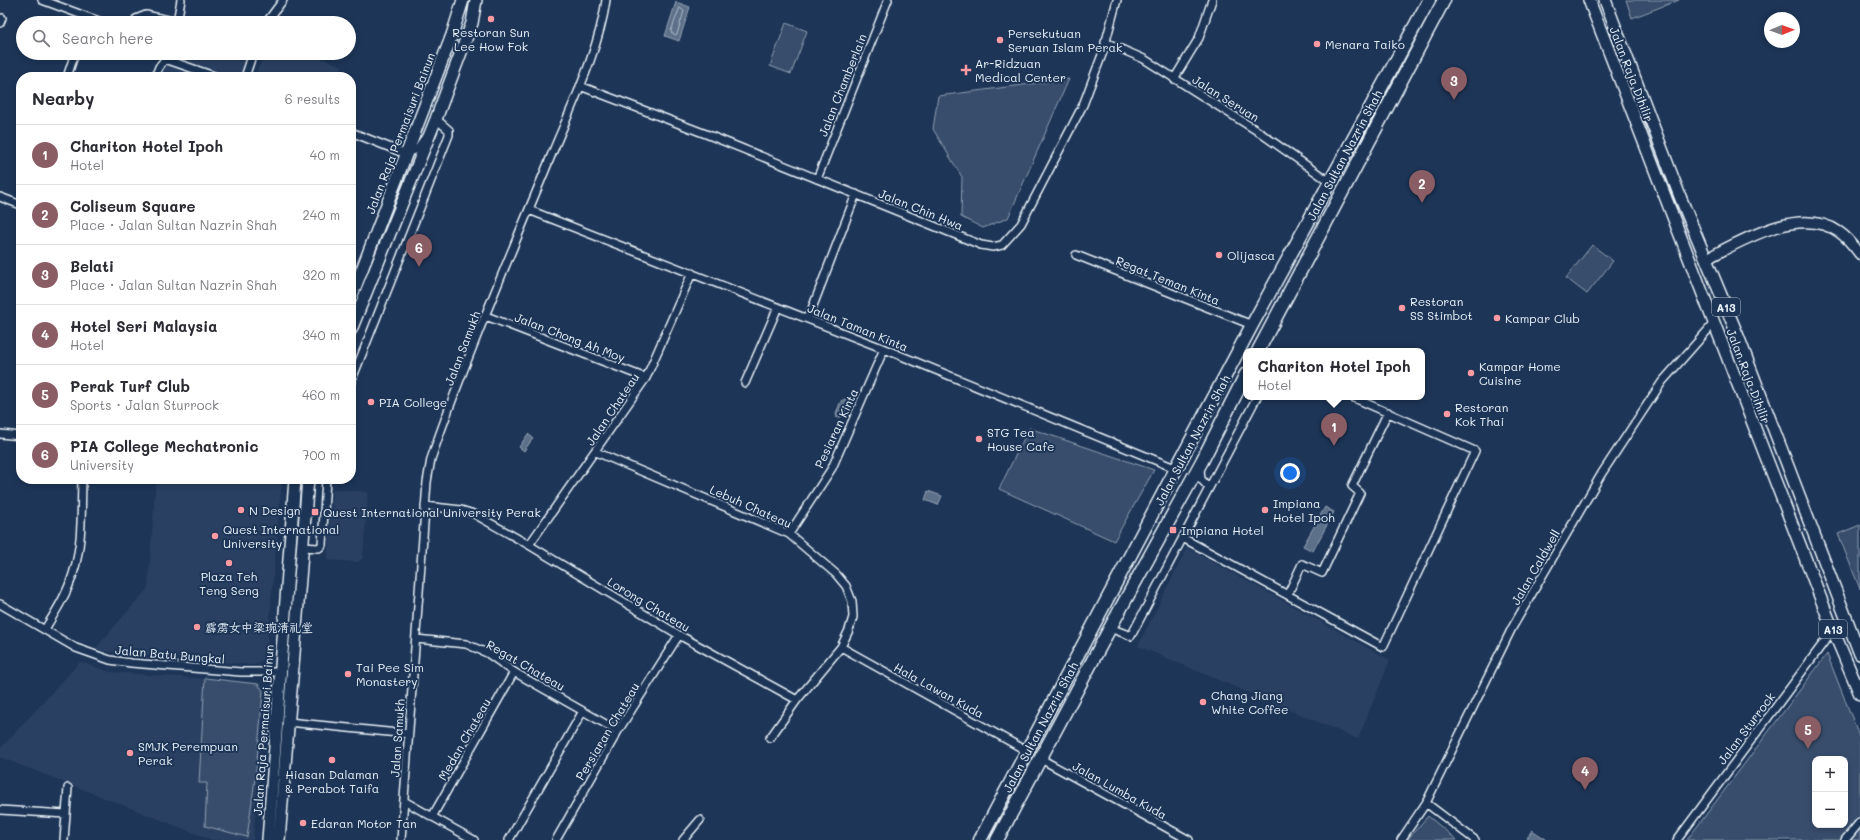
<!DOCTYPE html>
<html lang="en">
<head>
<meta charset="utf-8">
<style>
  :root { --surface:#fff; --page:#f2f2f3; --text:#2b2b33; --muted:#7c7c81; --line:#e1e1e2; --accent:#8a5d65 }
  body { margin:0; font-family:Mali,"LXGW WenKai TC",sans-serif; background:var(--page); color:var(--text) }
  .controls { position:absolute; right:12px; bottom:12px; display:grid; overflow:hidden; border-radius:8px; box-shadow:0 2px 6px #0003 }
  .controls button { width:36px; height:36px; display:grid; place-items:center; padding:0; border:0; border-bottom:1px solid var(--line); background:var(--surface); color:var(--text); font:20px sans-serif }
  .compass { position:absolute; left:1764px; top:12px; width:36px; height:36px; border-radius:50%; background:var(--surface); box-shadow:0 2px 6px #0003; rotate:89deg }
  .you { position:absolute; left:1290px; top:473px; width:14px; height:14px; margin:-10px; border:3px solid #fff; border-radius:50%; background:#1a73e8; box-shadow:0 0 0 6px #1a73e833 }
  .badge { display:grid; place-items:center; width:26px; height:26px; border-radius:50%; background:var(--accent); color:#fff; font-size:13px; font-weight:700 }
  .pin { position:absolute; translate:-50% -33px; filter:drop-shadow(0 1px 2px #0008) }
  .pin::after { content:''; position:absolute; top:21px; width:14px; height:12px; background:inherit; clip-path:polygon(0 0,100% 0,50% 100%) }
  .popup { position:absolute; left:1243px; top:348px; width:182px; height:52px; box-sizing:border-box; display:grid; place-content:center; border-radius:8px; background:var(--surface); filter:drop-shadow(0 1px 3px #0005); font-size:13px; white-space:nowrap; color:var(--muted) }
  .popup b { font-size:15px; color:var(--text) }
  .popup::after { content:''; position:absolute; left:50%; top:100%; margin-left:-8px; border:8px solid transparent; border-top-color:var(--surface) }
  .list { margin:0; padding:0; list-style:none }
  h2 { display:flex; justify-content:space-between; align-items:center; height:52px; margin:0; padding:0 16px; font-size:17px }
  h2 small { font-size:13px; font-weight:400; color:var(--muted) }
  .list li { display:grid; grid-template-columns:26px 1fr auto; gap:12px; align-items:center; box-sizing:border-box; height:60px; padding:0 16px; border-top:1px solid var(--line) }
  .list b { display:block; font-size:15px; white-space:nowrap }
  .list p { margin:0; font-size:13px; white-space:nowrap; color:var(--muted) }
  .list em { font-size:13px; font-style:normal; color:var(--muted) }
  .icon { flex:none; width:22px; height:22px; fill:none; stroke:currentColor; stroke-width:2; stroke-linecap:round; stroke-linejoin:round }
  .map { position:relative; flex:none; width:1860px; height:840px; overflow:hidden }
  .search { position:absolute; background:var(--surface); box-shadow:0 2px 6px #0003; left:16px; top:16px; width:340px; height:44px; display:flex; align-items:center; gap:10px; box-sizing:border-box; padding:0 14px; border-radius:22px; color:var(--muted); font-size:15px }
  .panel { position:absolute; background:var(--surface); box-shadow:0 2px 6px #0003; left:16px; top:72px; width:340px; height:412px; border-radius:16px }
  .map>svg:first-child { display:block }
  .built { fill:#2a4162 }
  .green { fill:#374d6c; stroke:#909fb2; fill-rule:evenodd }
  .water { fill:#5d7089; stroke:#95a4b5 }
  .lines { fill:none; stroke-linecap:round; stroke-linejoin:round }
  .shore { stroke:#b0bdcc; stroke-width:1 }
  .street-casing { stroke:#e8f1f8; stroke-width:10 }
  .secondary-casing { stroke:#e8f1f8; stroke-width:13 }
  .primary-casing { stroke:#e8f1f8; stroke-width:14 }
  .highway-casing { stroke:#e8f1f8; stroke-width:15 }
  .street { stroke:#1d3557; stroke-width:7 }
  .secondary { stroke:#1d3557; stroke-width:10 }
  .primary { stroke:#1d3557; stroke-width:11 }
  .highway { stroke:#1d3557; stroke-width:12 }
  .poi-dot { fill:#ff9aa2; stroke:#1d3557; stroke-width:1.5 }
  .labels { text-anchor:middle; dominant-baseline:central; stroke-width:4; stroke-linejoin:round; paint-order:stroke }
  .shield { fill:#1d3557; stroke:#abb9c8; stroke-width:1 }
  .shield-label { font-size:11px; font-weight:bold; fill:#e8f1f8 }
  .poi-label { font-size:12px; fill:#e8f1f8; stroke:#1d3557; text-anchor:start }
  .street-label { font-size:12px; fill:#e8f1f8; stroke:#1d3557 }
</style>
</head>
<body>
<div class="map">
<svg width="1860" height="840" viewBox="0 0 1860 840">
  <rect width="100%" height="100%" fill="#1d3557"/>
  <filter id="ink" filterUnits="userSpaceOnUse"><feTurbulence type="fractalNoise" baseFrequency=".025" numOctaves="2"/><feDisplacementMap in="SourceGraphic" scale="8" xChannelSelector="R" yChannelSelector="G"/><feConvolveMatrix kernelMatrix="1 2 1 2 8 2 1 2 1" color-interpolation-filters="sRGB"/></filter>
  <g filter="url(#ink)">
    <path class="built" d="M167,53H252L243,77H159Z
      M264,53H309L342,66L337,77H255Z
      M156,479H282L266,658L254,665L94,650L148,588Z
      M333,489L368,492L363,558L358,562L327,560Z
      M1187,548L1390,660L1358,739L1138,646Z
      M80,662L110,672L260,683L265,690L253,840H212L0,757V749Z"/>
    <path class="green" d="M1626,0H1679L1632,18Z
      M786,23L807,31L791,74L770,66Z
      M1069,79L1008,218L983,228L961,217L962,177L933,129L938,96Z
      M1592,245L1613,261L1587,294L1566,278Z
      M1029,428L1154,470L1114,541L999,489Z
      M1860,525V589L1838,534Z
      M1827,654L1860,738V840H1687ZM1815,759H1845V825H1815Z
      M205,678L258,684L263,691L256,771L247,837L205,826L207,783H199Z
      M1428,816L1457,840H1407Z"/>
    <path class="water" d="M676,2L690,7L679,41L665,36Z
      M845,399L848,400L849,405L843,416L837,418L836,413L841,401Z
      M528,434L533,438L524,451L519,447Z
      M928,491L942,496L938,505L925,500Z
      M1325,507L1334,512L1313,551L1303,546Z
      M1532,830L1547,840H1530L1527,838Z"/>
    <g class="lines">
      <path class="shore" d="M680,8L684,11L677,34L675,35L671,32Z"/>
      <g class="street-casing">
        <path id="street" d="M42,0L104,23
          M0,23L2,18
          M135,23L136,19L146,15L177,22
          M180,23L177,22L181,0
          M266,23L283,0
          M1105,42L1144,59L1259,132L1330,182
          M67,77L75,53
          M155,77L159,67L165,59L217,77
          M245,77L253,53
          M1174,79L1199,38L1212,0
          M580,86L706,134L981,245L993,247L1002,245L1021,224L1083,105L1103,52L1117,0
          M351,132L406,154L417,149L424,139
          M817,179L888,0
          M0,197L21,205
          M529,210L882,348L1177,469
          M1076,255L1252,325
          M486,316L646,378
          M808,319L856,194
          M351,382L449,135V130L436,119
          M745,383L778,307
          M0,434L21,436
          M1200,469L1201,479L1209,488
          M425,506L461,510L474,514L529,545L679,635L797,700L841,647L849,630L853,617L852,601L846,586L836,574L789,534L596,452
          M789,534L832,468L884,349
          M1183,538L1383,647L1475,451L1352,397
          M529,545L646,378L692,273
          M302,547L319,548L322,545L326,479
          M1288,594L1302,564L1322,573L1360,493L1352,486L1388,412
          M0,604L76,648L110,660L131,663L241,672H280
          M1110,628L1131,636L1257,397
          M45,629C56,611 67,594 73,574C83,544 81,510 82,479
          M416,639L466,644L487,653L514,672L618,731
          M841,647L1027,751
          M288,722L408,734
          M770,738L797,700
          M1041,759L1189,840
          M404,801L474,840
          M1426,803L1475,840
          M0,810L66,814
          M432,817L514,672
          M64,840L68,788
          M401,840L427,482L431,459C466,357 510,256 551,156C571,107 599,51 606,0
          M509,840L583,711
          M556,840L618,731L679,635
          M683,840L700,820
          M1401,840L1426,803L1512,628L1602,473L1662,382L1715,322
          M1677,840L1833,630
          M1845,840L1860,822"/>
      </g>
      <g class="secondary-casing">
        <path id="secondary" d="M1706,259C1741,241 1800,205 1839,232C1848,238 1854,246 1860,254"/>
      </g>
      <g class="primary-casing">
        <path id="primary" d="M1589,0L1833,630L1860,694
          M1605,0L1681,199L1738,336L1860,654
          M351,298L452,35L463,0
          M351,330L436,119L472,23L476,0
          M268,840L295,479
          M279,840L308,479"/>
      </g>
      <g class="highway-casing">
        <path id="highway" d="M1258,351L1444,0
          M980,840L1252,325L1429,0
          M997,840L1110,628L1202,461L1246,374"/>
      </g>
      <use href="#street" class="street"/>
      <use href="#secondary" class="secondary"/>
      <use href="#primary" class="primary"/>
      <use href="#highway" class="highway"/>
    </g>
  </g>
  <g class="poi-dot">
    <circle cx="491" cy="19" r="4"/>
    <circle cx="1000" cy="40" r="4"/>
    <circle cx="1317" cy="44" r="4"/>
    <path d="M964 64h4v4h4v4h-4v4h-4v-4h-4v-4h4z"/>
    <circle cx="1219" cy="255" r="4"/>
    <circle cx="1402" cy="308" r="4"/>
    <circle cx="1497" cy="318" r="4"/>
    <circle cx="1471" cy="373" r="4"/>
    <circle cx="371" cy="402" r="4"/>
    <circle cx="1447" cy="414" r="4"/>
    <circle cx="979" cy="439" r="4"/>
    <circle cx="241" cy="510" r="4"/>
    <circle cx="1265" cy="510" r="4"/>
    <rect x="311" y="508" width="8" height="8" rx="2"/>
    <rect x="1169" y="526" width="8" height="8" rx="2"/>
    <circle cx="215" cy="536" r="4"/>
    <circle cx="229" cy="563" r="4"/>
    <circle cx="197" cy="627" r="4"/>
    <circle cx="348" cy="674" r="4"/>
    <circle cx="1203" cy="702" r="4"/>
    <circle cx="130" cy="753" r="4"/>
    <circle cx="332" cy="760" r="4"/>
    <circle cx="303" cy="823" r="4"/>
  </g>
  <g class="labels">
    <g class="shield">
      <rect x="1712" y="298" width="28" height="18" rx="3"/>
      <rect x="1819" y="620" width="28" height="18" rx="3"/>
    </g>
    <g class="shield-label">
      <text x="1726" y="307">A13</text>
      <text x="1833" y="629">A13</text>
    </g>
    <g class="poi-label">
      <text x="491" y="32" text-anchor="middle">Restoran Sun<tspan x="491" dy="14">Lee How Fok</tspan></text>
      <text x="1008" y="33">Persekutuan<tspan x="1008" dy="14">Seruan Islam Perak</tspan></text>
      <text x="1325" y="44">Menara Taiko</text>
      <text x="975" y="63">Ar-Ridzuan<tspan x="975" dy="14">Medical Center</tspan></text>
      <text x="1227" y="255">Olijasca</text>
      <text x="1410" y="301">Restoran<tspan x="1410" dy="14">SS Stimbot</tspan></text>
      <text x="1505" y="318">Kampar Club</text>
      <text x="1479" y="366">Kampar Home<tspan x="1479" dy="14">Cuisine</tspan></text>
      <text x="379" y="402">PIA College</text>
      <text x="1455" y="407">Restoran<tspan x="1455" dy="14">Kok Thai</tspan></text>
      <text x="987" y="432">STG Tea<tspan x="987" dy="14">House Cafe</tspan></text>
      <text x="1273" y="503">Impiana<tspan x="1273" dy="14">Hotel Ipoh</tspan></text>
      <text x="249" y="510">N Design</text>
      <text x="323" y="512">Quest International University Perak</text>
      <text x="223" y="529">Quest International<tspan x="223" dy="14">University</tspan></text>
      <text x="1181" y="530">Impiana Hotel</text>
      <text x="229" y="576" text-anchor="middle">Plaza Teh<tspan x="229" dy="14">Teng Seng</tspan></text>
      <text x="205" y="627">霹雳女中梁琬清礼堂</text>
      <text x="356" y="667">Tai Pee Sim<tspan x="356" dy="14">Monastery</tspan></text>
      <text x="1211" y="695">Chang Jiang<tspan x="1211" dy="14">White Coffee</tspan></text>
      <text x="138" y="746">SMJK Perempuan<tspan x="138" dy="14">Perak</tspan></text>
      <text x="332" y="774" text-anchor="middle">Hiasan Dalaman<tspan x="332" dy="14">&amp; Perabot Taifa</tspan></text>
      <text x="311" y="823">Edaran Motor Tan</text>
    </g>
    <g class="street-label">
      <text transform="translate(1632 74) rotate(69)">Jalan Raja Dihilir</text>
      <text transform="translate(842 85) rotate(-68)">Jalan Chamberlain</text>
      <text transform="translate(1226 98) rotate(32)">Jalan Seruan</text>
      <text transform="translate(400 133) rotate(-69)">Jalan Raja Permaisuri Bainun</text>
      <text transform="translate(1344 155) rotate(-62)">Jalan Sultan Nazrin Shah</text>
      <text transform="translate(921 209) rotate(22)">Jalan Chin Hwa</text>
      <text transform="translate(1168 280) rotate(22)">Regat Teman Kinta</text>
      <text transform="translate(858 327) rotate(22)">Jalan Taman Kinta</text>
      <text transform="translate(570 337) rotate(21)">Jalan Chong Ah Moy</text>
      <text transform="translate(462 348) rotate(-69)">Jalan Samukh</text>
      <text transform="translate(1749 376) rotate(69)">Jalan Raja Dihilir</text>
      <text transform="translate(612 409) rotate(-56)">Jalan Chateau</text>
      <text transform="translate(836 428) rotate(-65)">Pesiaran Kinta</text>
      <text transform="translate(1192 440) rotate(-62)">Jalan Sultan Nazrin Shah</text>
      <text transform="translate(751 506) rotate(24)">Lebuh Chateau</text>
      <text transform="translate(1535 567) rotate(-60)">Jalan Caldwell</text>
      <text transform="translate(649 604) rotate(31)">Lorong Chateau</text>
      <text transform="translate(170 654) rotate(5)">Jalan Batu Bungkal</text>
      <text transform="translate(526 665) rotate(30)">Regat Chateau</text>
      <text transform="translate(939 690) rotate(29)">Hala Lawan Kuda</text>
      <text transform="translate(1040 727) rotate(-62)">Jalan Sultan Nazrin Shah</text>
      <text transform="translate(1746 728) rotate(-53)">Jalan Sturrock</text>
      <text transform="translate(263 730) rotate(-86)">Jalan Raja Permaisuri Bainun</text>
      <text transform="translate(607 731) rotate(-59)">Persiaran Chateau</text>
      <text transform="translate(397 738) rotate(-86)">Jalan Samukh</text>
      <text transform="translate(464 739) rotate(-60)">Medan Chateau</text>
      <text transform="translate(1120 790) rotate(29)">Jalan Lumba Kuda</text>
    </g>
  </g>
</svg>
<div class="controls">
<button>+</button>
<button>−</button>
</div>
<svg class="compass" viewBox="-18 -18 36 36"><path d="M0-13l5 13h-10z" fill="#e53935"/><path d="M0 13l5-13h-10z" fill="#7c7c81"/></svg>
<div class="you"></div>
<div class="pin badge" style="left:1334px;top:446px">1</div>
<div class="popup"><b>Chariton Hotel Ipoh</b>Hotel</div>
<div class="pin badge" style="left:1422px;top:203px">2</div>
<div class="pin badge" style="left:1454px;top:100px">3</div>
<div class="pin badge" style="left:1585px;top:790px">4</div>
<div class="pin badge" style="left:1808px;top:749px">5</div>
<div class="pin badge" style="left:419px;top:267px">6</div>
<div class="search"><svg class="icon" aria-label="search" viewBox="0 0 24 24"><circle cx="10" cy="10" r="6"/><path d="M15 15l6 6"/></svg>Search here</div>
<section class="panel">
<h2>Nearby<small>6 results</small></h2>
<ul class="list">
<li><span class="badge">1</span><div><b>Chariton Hotel Ipoh</b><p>Hotel</p></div><em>40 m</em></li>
<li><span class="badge">2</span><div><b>Coliseum Square</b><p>Place · Jalan Sultan Nazrin Shah</p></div><em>240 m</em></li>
<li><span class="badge">3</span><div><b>Belati</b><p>Place · Jalan Sultan Nazrin Shah</p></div><em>320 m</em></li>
<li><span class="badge">4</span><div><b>Hotel Seri Malaysia</b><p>Hotel</p></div><em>340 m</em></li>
<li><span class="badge">5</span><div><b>Perak Turf Club</b><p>Sports · Jalan Sturrock</p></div><em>460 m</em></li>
<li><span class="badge">6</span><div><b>PIA College Mechatronic</b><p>University</p></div><em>700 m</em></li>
</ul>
</section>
</div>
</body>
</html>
